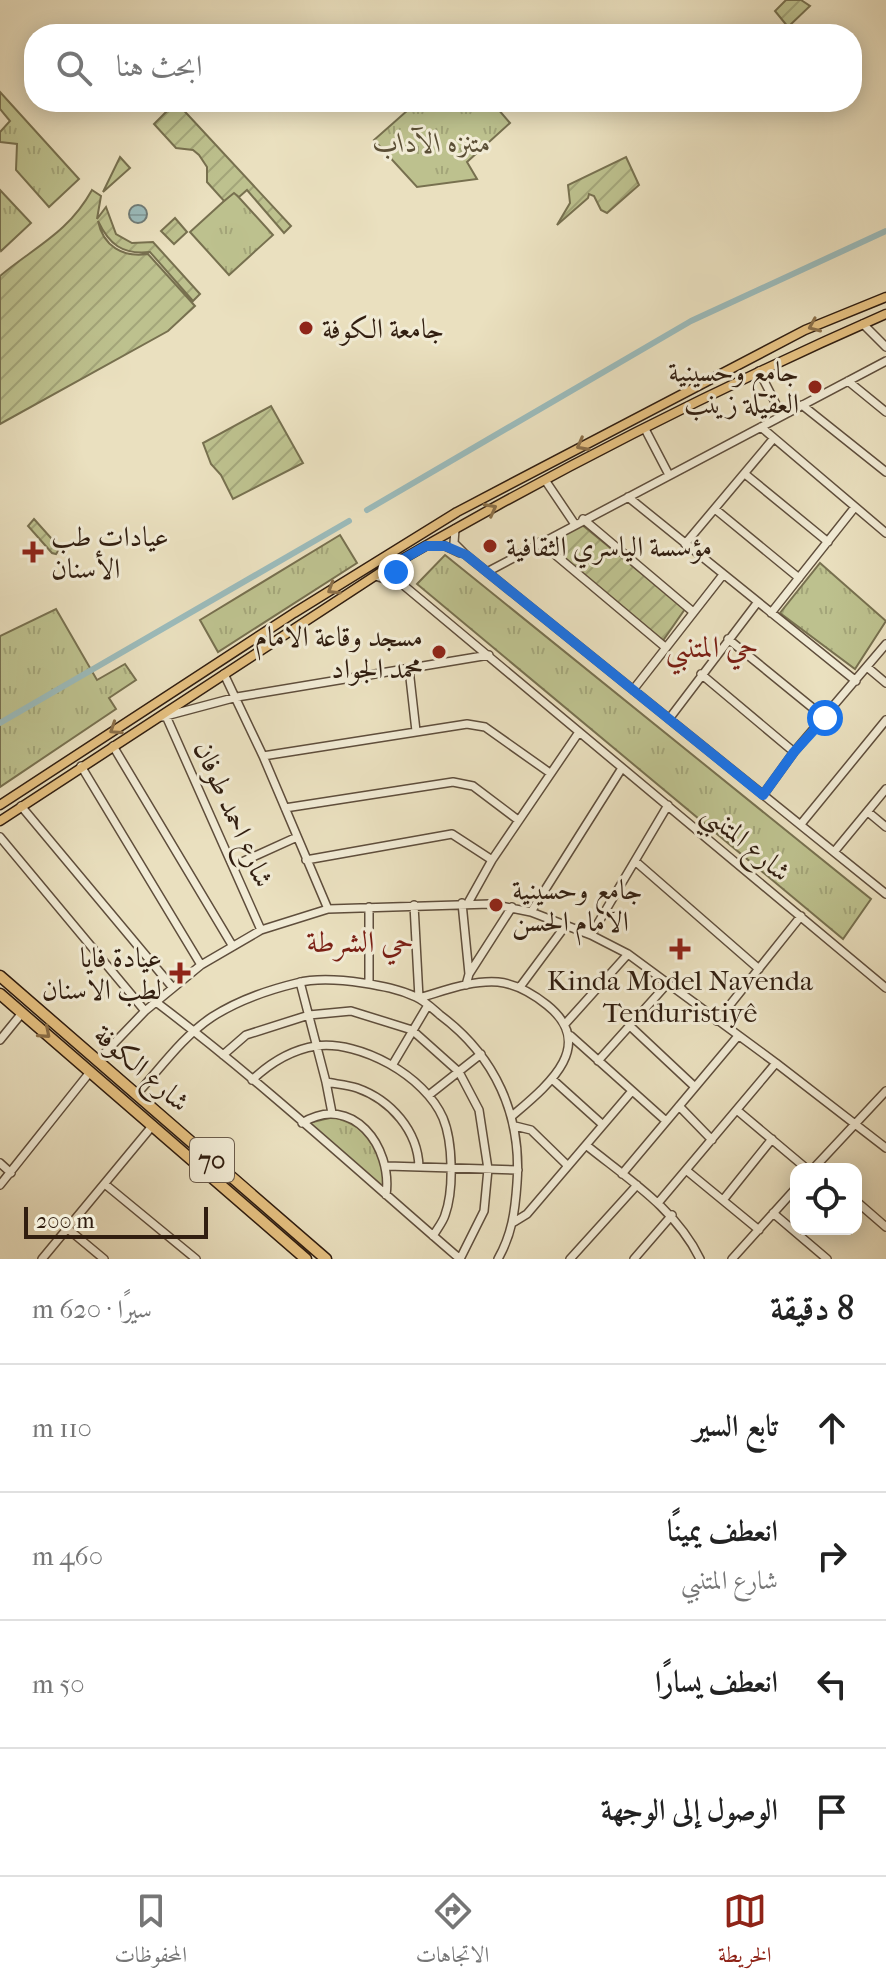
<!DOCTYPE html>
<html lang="ar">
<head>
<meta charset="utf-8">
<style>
  :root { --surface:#fff; --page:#f6f6f6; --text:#222; --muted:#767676; --line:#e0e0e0; --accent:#8f2418 }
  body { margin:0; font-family:"IM FELL French Canon",Amiri,serif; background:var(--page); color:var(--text); direction:rtl }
  .controls { position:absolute; right:24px; bottom:24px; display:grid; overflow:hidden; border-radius:16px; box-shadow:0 4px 20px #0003 }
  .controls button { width:72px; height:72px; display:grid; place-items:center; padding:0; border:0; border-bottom:2px solid var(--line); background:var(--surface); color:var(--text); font:40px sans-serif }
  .scale { position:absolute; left:24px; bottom:20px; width:184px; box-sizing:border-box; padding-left:8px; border:4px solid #311e10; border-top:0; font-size:22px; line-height:28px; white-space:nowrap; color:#311e10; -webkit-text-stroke:6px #f1ebd5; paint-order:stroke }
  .stop { position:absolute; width:24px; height:24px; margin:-18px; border:6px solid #1a73e8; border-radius:50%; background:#fff }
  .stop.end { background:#1a73e8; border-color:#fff; box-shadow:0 2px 8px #0008 }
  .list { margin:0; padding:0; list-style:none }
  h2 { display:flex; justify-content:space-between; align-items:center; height:104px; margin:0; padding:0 32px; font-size:34px }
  h2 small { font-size:26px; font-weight:400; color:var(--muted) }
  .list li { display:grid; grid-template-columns:52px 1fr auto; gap:24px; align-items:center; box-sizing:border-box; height:128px; padding:0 32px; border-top:2px solid var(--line) }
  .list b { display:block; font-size:30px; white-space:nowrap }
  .list p { margin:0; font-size:26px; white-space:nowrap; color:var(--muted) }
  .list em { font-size:26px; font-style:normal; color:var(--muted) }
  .icon { flex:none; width:44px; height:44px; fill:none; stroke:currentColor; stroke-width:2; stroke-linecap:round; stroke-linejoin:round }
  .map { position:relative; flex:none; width:886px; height:1259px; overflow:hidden; direction:ltr }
  .search { position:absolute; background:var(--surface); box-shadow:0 4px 20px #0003; left:24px; right:24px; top:24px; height:88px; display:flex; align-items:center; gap:20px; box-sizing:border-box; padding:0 28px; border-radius:32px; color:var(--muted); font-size:30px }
  .sheet { height:616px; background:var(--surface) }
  nav { display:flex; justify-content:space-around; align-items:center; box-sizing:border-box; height:112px; border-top:2px solid var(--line); background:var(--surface); font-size:22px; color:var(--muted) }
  nav a { display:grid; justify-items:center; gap:4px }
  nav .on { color:var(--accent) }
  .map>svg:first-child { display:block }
  .park { fill:url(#park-tufts); stroke:#77704f; stroke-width:2 }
  .garden { fill:url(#garden-furrows); stroke:#77704f; stroke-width:2 }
  .water { fill:url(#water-rules); stroke:#717c77; stroke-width:2 }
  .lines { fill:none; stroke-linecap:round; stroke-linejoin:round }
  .canal { stroke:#9bbbbb; stroke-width:6 }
  .minor-casing { stroke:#5f4e3c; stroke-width:10 }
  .major-casing { stroke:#311e10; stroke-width:11 }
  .highway-casing { stroke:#311e10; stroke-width:13 }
  .minor { stroke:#f1ebd5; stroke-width:7 }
  .major { stroke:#e5c080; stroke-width:8 }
  .highway { stroke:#e5c080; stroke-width:10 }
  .oneway { stroke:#8b6f48 }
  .route { stroke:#1a73e8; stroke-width:10 }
  .poi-dot { fill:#8f2418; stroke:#f1ebd5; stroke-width:3 }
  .labels { text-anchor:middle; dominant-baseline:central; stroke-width:6; stroke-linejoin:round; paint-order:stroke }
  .shield { fill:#f1ebd5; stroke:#6b5c4b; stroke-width:2 }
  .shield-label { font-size:26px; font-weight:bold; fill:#311e10 }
  .park-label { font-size:28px; font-style:italic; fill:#5b4f36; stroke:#f1ebd5 }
  .poi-label { font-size:28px; fill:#311e10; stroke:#f1ebd5; text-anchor:start }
  .street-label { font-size:28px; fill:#311e10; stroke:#f1ebd5 }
  .neighbourhood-label { font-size:30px; fill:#7a1f14; stroke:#f1ebd5 }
</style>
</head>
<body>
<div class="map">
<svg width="886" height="1259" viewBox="0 0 886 1259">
  <defs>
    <pattern id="park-tufts" width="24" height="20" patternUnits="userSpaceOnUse" patternTransform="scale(2)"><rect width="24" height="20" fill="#bdc18e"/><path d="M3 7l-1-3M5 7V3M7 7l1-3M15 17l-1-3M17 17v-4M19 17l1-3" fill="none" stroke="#a3a579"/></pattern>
    <pattern id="garden-furrows" width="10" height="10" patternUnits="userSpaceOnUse" patternTransform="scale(2)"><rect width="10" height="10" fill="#bdc18e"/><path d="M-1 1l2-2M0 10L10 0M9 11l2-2" fill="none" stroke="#a3a579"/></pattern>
    <pattern id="water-rules" width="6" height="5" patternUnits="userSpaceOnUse" patternTransform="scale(2)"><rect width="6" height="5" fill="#9bbbbb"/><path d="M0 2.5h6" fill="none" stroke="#86a0a0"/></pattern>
  </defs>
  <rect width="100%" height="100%" fill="#eae0bf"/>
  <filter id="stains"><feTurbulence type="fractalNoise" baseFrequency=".0025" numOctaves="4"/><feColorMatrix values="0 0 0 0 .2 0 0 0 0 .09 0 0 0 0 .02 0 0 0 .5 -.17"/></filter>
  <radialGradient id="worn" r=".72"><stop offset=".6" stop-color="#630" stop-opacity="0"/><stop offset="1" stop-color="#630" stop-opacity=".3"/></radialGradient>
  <path class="park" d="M0,92L79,179L49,207L16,170L17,144L0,142V132L10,121L0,109Z
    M417,102H492L510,123L467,162L477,179L417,187L374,140Z
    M0,190L31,223L1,251L0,249Z
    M234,192L273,235L229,275L190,232Z
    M340,535L357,563L218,652L200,620Z
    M445,555L871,899L843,939L417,584Z
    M820,563L886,621L855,669L780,613Z
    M56,609L97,680L125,664L136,680L109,698L116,709L0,787V636Z
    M333,1117C373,1128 385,1152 384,1192L305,1124Z"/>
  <path class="garden" d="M786,0H801L810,6L788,27L775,11Z
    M176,102L291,226L284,233L247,190L239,197L234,193L224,201L207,182V167L199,155L193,150L176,148L154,124Z
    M120,157L130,168L103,192Z
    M626,157L639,185L607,213L601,210L594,196L589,194L588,198L557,225L570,203L568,185Z
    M92,190L101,196L97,219L106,207L116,234L132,243L153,242L200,294L193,301L150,252C122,255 109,244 98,221C103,246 123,258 148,254L195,306L168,331L0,424V276C36,246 68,233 92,190Z
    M175,218L187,232L174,244L161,231Z
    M271,406L303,463L233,499L221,475L211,464L203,443Z
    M34,519L60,548L56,554L52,553L28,526Z
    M581,524L685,609L662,642L546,544Z"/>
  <path class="water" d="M129 214a9 9 0 1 1 18 0a9 9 0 1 1-18 0Z"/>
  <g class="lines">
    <path class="canal" d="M367,510L691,321L886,231
      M0,723L349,521"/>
    <g class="minor-casing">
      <path id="minor" d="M863,324L886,347
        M759,371L782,416
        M848,381L886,412
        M802,405L886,472
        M761,427L886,533
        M645,429L669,475
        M745,474L828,542
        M545,480L574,523
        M628,497L856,681
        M715,509L799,578
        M583,519L692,611
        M455,529L454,543L466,555L886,894
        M540,542L665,647
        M685,544L774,438
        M426,546H445L460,553
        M398,562L396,572L402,584
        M487,572L886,361
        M375,576L402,584L886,988
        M771,613L855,507
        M728,639L825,718
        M867,667L886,683
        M409,669L416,731
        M224,674L263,756L328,909
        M701,674L794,752
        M633,690L722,576
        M166,716L261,930
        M162,717L237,697L489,655
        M669,719L757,603
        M113,746L232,945
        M263,756L467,724L485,727L550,773
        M81,766L201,965
        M763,795L794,752L886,644
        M21,806L173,988
        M285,808L453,782L473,786L518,820
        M868,812L886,827
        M801,824L886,720
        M0,837L145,1011
        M834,852L886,789
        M306,860L452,834L492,860
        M635,861L759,969
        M233,866L297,837
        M462,903L469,974L466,985
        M468,903L492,860L579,732
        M414,905L419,998C444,991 471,980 498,982C517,984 532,993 547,1005C598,1046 547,1086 512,1116
        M369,907V984
        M531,912L622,768
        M591,935L668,805
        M469,974L512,907
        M300,982L326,1082L332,1113
        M520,987L566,925
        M156,1002C262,1082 360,1173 460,1259L484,1211L488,1169L479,1110L459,1072L412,1030L351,1011L309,1015L246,1035L223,1055
        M717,1021L801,916
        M566,1023L628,954
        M630,1026L695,1087
        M571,1036L666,1121
        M0,1040L22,1013
        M97,1061L145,1011L201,965L261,930L328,909L490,904L531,912L591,935L628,954L776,1063L886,1148
        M598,1061L668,983
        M393,1064L428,1005
        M552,1079L603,1125
        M252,1080C270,1063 290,1050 316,1046C360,1040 425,1076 443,1118C453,1142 454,1190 445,1215C443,1222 437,1229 433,1236
        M326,1082C336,1084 348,1085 357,1088C391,1100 418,1131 419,1167
        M136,1095C159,1070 183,1036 212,1017C237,1001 268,990 297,983C316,978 343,980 363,983C382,986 399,989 416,997C425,1001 433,1009 440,1015C495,1056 522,1115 517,1183C515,1212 512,1234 498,1259
        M429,1095L481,1054
        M679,1106L712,1140
        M738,1111L807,1169
        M302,1123C352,1092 393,1147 386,1195
        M515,1126L531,1130L568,1166
        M586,1145C628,1179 676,1209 700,1259
        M0,1163L11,1173
        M387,1166L518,1170
        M813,1169L886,1091
        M686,1170L759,1230
        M622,1174L738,1036
        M0,1185L90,1072
        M106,1185L196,1259
        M723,1200L772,1139
        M856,1201L886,1227
        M658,1203L776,1063
        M773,1213L827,1259
        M514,1222L527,1214L632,1091
        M68,1229L104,1259
        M42,1259L153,1125
        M570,1259L637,1185
        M634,1259L672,1215
        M732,1259L796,1188"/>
    </g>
    <g class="major-casing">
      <path id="major" d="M0,805L294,613L457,512L805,330L886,297
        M0,821L387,568C548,474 715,389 886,314"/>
    </g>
    <g class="highway-casing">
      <path id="highway" d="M0,976L326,1259
        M0,994L306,1259"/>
    </g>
    <use href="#minor" class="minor"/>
    <use href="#major" class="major"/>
    <use href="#highway" class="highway"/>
  </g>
  <defs><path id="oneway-chevron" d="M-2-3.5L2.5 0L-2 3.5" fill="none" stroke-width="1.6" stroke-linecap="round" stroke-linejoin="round" transform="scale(2)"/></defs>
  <g class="oneway">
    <use href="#oneway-chevron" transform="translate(814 326) rotate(157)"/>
    <use href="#oneway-chevron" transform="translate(582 445) rotate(152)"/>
    <use href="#oneway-chevron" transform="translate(491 509) rotate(-28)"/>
    <use href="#oneway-chevron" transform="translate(333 589) rotate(148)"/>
    <use href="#oneway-chevron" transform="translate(115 729) rotate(147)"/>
    <use href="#oneway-chevron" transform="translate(45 1033) rotate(41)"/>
  </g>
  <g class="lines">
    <path class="route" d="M396,572L398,562L426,546H445L466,555L763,795L794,752L825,718"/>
  </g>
  <g class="poi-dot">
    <circle cx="306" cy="328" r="8"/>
    <circle cx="815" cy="387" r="8"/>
    <circle cx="490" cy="546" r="8"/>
    <path d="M29 540h8v8h8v8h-8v8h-8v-8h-8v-8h8z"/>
    <circle cx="439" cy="652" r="8"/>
    <circle cx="496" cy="905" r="8"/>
    <path d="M676 937h8v8h8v8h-8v8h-8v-8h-8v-8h8z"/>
    <path d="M176 961h8v8h8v8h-8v8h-8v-8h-8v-8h8z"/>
  </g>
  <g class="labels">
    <rect class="shield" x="190" y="1138" width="44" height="44" rx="6"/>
    <g class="shield-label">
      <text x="212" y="1160">70</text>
    </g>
    <g class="park-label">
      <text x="432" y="142">متنزه الآداب</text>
    </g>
    <g class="poi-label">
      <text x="322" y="328">جامعة الكوفة</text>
      <text x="799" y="371" text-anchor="end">جامع وحسينية<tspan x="799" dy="32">العقيلة زينب</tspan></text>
      <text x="51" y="536">عيادات طب<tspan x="51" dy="32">الأسنان</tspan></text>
      <text x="506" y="546">مؤسسة الياسري الثقافية</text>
      <text x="423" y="636" text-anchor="end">مسجد وقاعة الامام<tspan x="423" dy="32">محمد الجواد</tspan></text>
      <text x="512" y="889">جامع وحسينية<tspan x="512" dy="32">الامام الحسن</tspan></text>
      <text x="162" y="957" text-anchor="end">عيادة فايا<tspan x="162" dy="32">لطب الاسنان</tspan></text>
      <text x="680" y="980" text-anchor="middle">Kinda Model Navenda<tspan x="680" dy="32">Tenduristiyê</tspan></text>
    </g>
    <g class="street-label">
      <text transform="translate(234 814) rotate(66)">شارع احمد طوفان</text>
      <text transform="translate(747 842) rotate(40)">شارع المتنبي</text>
      <text transform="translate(142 1068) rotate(41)">شارع الكوفة</text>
    </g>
    <g class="neighbourhood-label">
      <text x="712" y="647">حي المتنبي</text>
      <text x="360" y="942">حي الشرطة</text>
    </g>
  </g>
  <rect width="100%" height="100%" filter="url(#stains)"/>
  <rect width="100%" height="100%" fill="url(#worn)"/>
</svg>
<div class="controls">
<button><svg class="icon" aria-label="locate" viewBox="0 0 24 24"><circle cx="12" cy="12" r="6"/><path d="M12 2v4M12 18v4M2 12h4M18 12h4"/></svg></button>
</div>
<div class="scale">200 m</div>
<div class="stop" style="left:825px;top:718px"></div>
<div class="stop end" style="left:396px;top:572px"></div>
<div class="search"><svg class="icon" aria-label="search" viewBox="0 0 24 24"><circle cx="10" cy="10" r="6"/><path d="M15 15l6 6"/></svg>ابحث هنا</div>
</div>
<section class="sheet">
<h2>8 دقيقة<small>سيرًا · 620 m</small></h2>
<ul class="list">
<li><svg class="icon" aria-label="ahead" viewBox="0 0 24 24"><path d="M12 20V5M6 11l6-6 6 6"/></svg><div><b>تابع السير</b></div><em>110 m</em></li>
<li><svg class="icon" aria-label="right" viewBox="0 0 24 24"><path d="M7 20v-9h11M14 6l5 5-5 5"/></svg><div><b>انعطف يمينًا</b><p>شارع المتنبي</p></div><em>460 m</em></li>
<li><svg class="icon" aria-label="left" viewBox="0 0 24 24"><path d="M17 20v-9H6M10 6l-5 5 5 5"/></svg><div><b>انعطف يسارًا</b></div><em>50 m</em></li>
<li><svg class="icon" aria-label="arrive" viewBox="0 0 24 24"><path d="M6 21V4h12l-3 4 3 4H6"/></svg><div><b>الوصول إلى الوجهة</b></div></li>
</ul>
</section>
<nav>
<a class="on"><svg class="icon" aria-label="map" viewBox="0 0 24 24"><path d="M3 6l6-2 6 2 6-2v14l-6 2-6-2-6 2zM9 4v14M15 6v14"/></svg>الخريطة</a>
<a><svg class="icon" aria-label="directions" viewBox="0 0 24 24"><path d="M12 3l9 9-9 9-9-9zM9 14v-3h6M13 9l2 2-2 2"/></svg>الاتجاهات</a>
<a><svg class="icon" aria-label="saved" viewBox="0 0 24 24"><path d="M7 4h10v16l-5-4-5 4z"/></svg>المحفوظات</a>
</nav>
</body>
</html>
